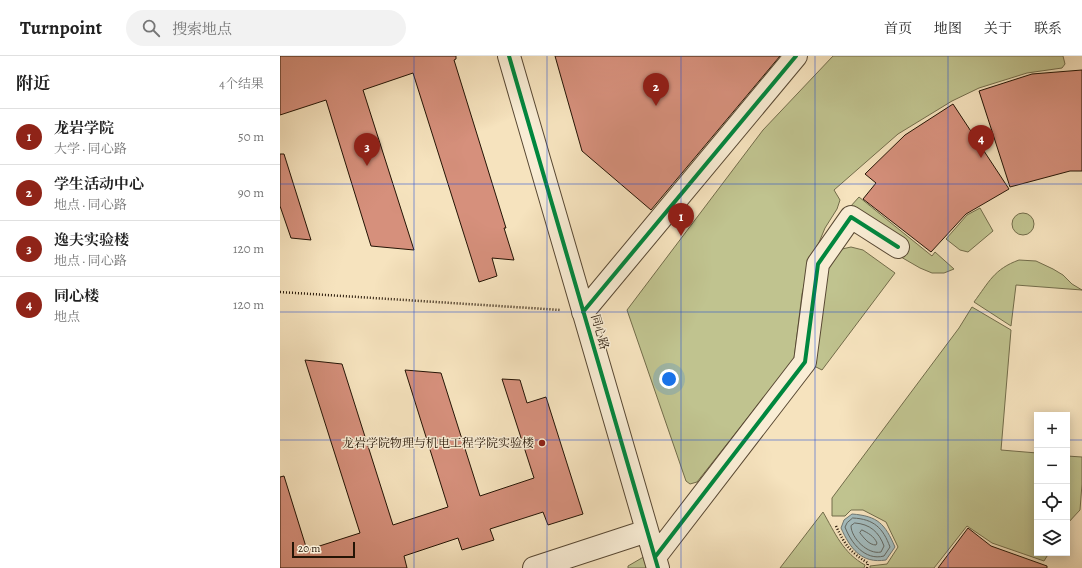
<!DOCTYPE html>
<html lang="zh">
<head>
<meta charset="utf-8">
<style>
  :root { --surface:#fff; --page:#f2f2f2; --text:#222; --muted:#767676; --line:#e0e0e0; --accent:#8f2418 }
  body { margin:0; font-family:Alegreya,"Noto Serif SC",serif; background:var(--page); color:var(--text) }
  .controls { position:absolute; right:12px; bottom:12px; display:grid; overflow:hidden; border-radius:0px; box-shadow:0 2px 10px #0003 }
  .controls button { width:36px; height:36px; display:grid; place-items:center; padding:0; border:0; border-bottom:1px solid var(--line); background:var(--surface); color:var(--text); font:20px sans-serif }
  .scale { position:absolute; left:12px; bottom:10px; width:63px; box-sizing:border-box; padding-left:4px; border:2px solid #241405; border-top:0; font-size:11px; line-height:14px; white-space:nowrap; color:#241405; -webkit-text-stroke:3px #f9edd5; paint-order:stroke }
  .you { position:absolute; left:389px; top:323px; width:14px; height:14px; margin:-10px; border:3px solid #fff; border-radius:50%; background:#1a73e8; box-shadow:0 0 0 6px #1a73e833 }
  .badge { display:grid; place-items:center; width:26px; height:26px; border-radius:50%; background:var(--accent); color:#fff; font-size:13px; font-weight:700 }
  .pin { position:absolute; translate:-50% -33px; filter:drop-shadow(0 1px 2px #0008) }
  .pin::after { content:''; position:absolute; top:21px; width:14px; height:12px; background:inherit; clip-path:polygon(0 0,100% 0,50% 100%) }
  .list { margin:0; padding:0; list-style:none }
  h2 { display:flex; justify-content:space-between; align-items:center; height:52px; margin:0; padding:0 16px; font-size:17px }
  h2 small { font-size:13px; font-weight:400; color:var(--muted) }
  .list li { display:grid; grid-template-columns:26px 1fr auto; gap:12px; align-items:center; box-sizing:border-box; height:56px; padding:0 16px; border-top:1px solid var(--line) }
  .list b { display:block; font-size:15px; white-space:nowrap }
  .list p { margin:0; font-size:13px; white-space:nowrap; color:var(--muted) }
  .list em { font-size:13px; font-style:normal; color:var(--muted) }
  .icon { flex:none; width:22px; height:22px; fill:none; stroke:currentColor; stroke-width:2; stroke-linecap:round; stroke-linejoin:round }
  .map { position:relative; flex:none; width:802px; height:512px; overflow:hidden }
  header { display:flex; align-items:center; gap:24px; box-sizing:border-box; height:56px; padding:0 20px; background:var(--surface); border-bottom:1px solid var(--line) }
  header strong { font-size:19px }
  nav { display:flex; gap:22px; margin-inline-start:auto; font-size:14px }
  .search { width:280px; height:36px; background:var(--page); display:flex; align-items:center; gap:10px; box-sizing:border-box; padding:0 14px; border-radius:22px; color:var(--muted); font-size:15px }
  main { display:flex }
  aside { flex:1; background:var(--surface) }
  .map>svg:first-child { display:block }
  .green { fill:#c0c38f; stroke:#726c4a }
  .water { fill:#a3bbbd; stroke:#707873 }
  .lines { fill:none; stroke-linecap:round; stroke-linejoin:round }
  .shore { stroke:#646861; stroke-width:1 }
  .building { fill:#d6907c; stroke:#241405 }
  .street-casing { stroke:#584833; stroke-width:24 }
  .path { stroke:#241405; stroke-width:2.5; stroke-dasharray:1 2; stroke-linecap:butt }
  .street { stroke:#f9edd5; stroke-width:22 }
  .cycleway-casing { stroke:#f9edd5; stroke-width:6 }
  .cycleway { stroke:#00873e; stroke-width:4 }
  .grid { fill:none; stroke:#1d4ed8; stroke-width:1; stroke-opacity:0.55 }
  .poi-dot { fill:#8f2418; stroke:#f9edd5; stroke-width:1.5 }
  .labels { text-anchor:middle; dominant-baseline:central; stroke-width:3; stroke-linejoin:round; paint-order:stroke }
  .street-label { font-size:12px; fill:#241405; stroke:#f9edd5 }
  .poi-label { font-size:12px; fill:#241405; stroke:#f9edd5; text-anchor:end }
</style>
</head>
<body>
<header>
<strong>Turnpoint</strong>
<div class="search"><svg class="icon" aria-label="search" viewBox="0 0 24 24"><circle cx="10" cy="10" r="6"/><path d="M15 15l6 6"/></svg>搜索地点</div>
<nav><a>首页</a><a>地图</a><a>关于</a><a>联系</a></nav>
</header>
<main>
<aside>
<h2>附近<small>4个结果</small></h2>
<ul class="list">
<li><span class="badge">1</span><div><b>龙岩学院</b><p>大学 · 同心路</p></div><em>50 m</em></li>
<li><span class="badge">2</span><div><b>学生活动中心</b><p>地点 · 同心路</p></div><em>90 m</em></li>
<li><span class="badge">3</span><div><b>逸夫实验楼</b><p>地点 · 同心路</p></div><em>120 m</em></li>
<li><span class="badge">4</span><div><b>同心楼</b><p>地点</p></div><em>120 m</em></li>
</ul>
</aside>
<div class="map">
<svg width="802" height="512" viewBox="0 0 802 512">
  <rect width="100%" height="100%" fill="#f6e3be"/>
  <filter id="stains"><feTurbulence type="fractalNoise" baseFrequency=".005" numOctaves="4"/><feColorMatrix values="0 0 0 0 .2 0 0 0 0 .09 0 0 0 0 .02 0 0 0 .5 -.17"/></filter>
  <radialGradient id="worn" r=".72"><stop offset=".6" stop-color="#630" stop-opacity="0"/><stop offset="1" stop-color="#630" stop-opacity=".3"/></radialGradient>
  <path class="green" d="M553,0H783L785,8L782,12L747,17L699,32L672,45L618,78L554,134L560,144L557,153L545,172L528,213L522,238L514,303L417,426L410,428L406,425L347,254L483,74Z
    M579,141L652,200L655,196L674,213L664,217H652L640,212L595,186L561,161Z
    M700,152L713,175L688,196L680,194L666,183L687,159Z
    M732 168a11 11 0 1 1 22 0a11 11 0 1 1-22 0Z
    M571,191L583,194L615,217L542,314L528,307L546,210L562,193Z
    M739,204L756,205L773,213L783,219L792,228L802,234L736,229L731,270L694,246C709,226 714,213 739,204Z
    M692,251L731,274L721,394L757,397V497H769L764,505L712,487L687,470L654,512H590V510L607,508L618,491L606,466L583,454H571L565,460H552V442L679,272Z
    M787,400L802,401V428L800,454L787,468Z
    M543,456C555,477 563,497 585,509L584,512H500Z
    M367,499L366,512H348V510Z"/>
  <path class="water" d="M572,458C598,460 605,468 615,491L606,504C581,508 570,492 561,472L564,464Z"/>
  <g class="lines">
    <path class="shore" d="M573,462C594,463 603,472 610,491L604,500C585,505 571,487 565,471L567,467Z
      M575,467C590,468 599,476 604,490L601,496C588,499 571,482 571,470Z
      M582,474C588,477 594,480 597,487L596,489C589,489 584,482 580,477Z"/>
  </g>
  <path class="building" d="M0,0H176V3L174,4L226,172H224L234,204L212,202L217,220L199,226L133,17L83,34L134,194L91,190L46,44L0,59Z
    M275,0H500L371,154L302,95Z
    M802,14V115H790L730,131L699,35L752,18Z
    M673,48L729,133L686,158L651,196L583,143L596,127L585,118L625,79Z
    M0,98H4L31,184L11,182L0,150Z
    M25,304L62,308L113,469L168,451L125,314L161,317L200,440L254,422L222,323L240,324L247,347L266,341L303,458L268,469L263,456L210,473L214,484L182,494L178,482L124,500L127,512H0V421L4,420L27,494L80,477Z
    M688,472L711,490L767,510V512H658Z"/>
  <g class="lines">
    <g class="street-casing">
      <path id="street" d="M229,0L378,512
        M303,256L516,0
        M375,501L525,306L538,208L571,161L618,191
        M254,512L367,475"/>
    </g>
    <path class="path" d="M0,236L281,254
      M556,470C565,489 570,496 588,507L587,512"/>
    <use href="#street" class="street"/>
    <g class="cycleway-casing">
      <path id="cycleway" d="M229,0L378,512
        M303,256L516,0
        M375,501L525,306L538,208L571,161L618,191"/>
    </g>
    <use href="#cycleway" class="cycleway"/>
  </g>
  <path class="grid" d="M134,0V512M267,0V512M401,0V512M535,0V512M668,0V512M0,128H802M0,256H802M0,384H757M787,384H802"/>
  <circle class="poi-dot" cx="262" cy="387" r="4"/>
  <g class="labels">
    <g class="street-label">
      <text transform="translate(320 276) rotate(74)">同心路</text>
    </g>
    <g class="poi-label">
      <text x="254" y="387">龙岩学院物理与机电工程学院实验楼</text>
    </g>
  </g>
  <rect width="100%" height="100%" filter="url(#stains)"/>
  <rect width="100%" height="100%" fill="url(#worn)"/>
</svg>
<div class="controls">
<button>+</button>
<button>−</button>
<button><svg class="icon" aria-label="locate" viewBox="0 0 24 24"><circle cx="12" cy="12" r="6"/><path d="M12 2v4M12 18v4M2 12h4M18 12h4"/></svg></button>
<button><svg class="icon" aria-label="layers" viewBox="0 0 24 24"><path d="M12 4l9 5-9 5-9-5zM3 14l9 5 9-5"/></svg></button>
</div>
<div class="scale">20 m</div>
<div class="you"></div>
<div class="pin badge" style="left:401px;top:180px">1</div>
<div class="pin badge" style="left:376px;top:50px">2</div>
<div class="pin badge" style="left:87px;top:110px">3</div>
<div class="pin badge" style="left:701px;top:102px">4</div>
</div>
</main>
</body>
</html>
